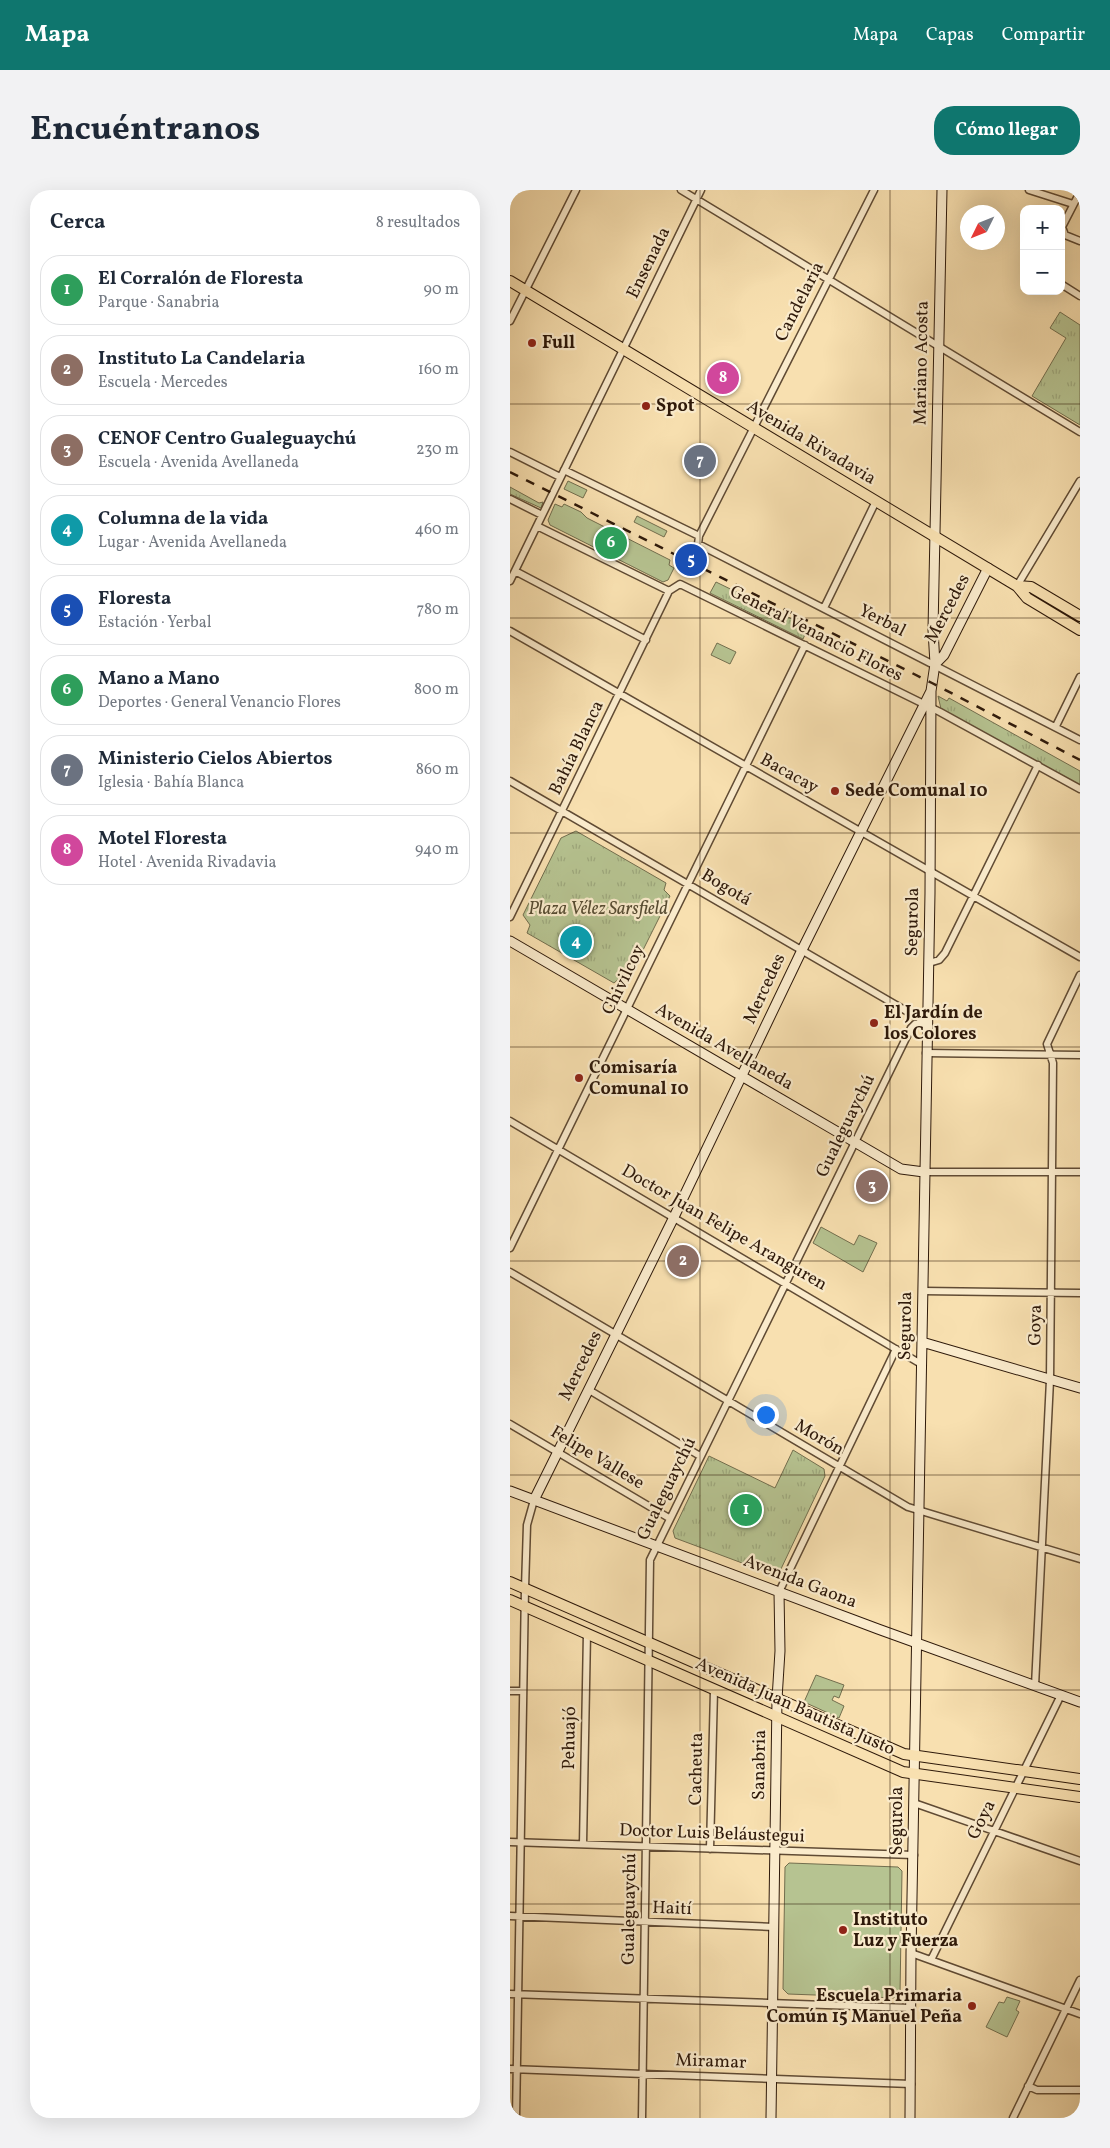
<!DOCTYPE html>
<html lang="es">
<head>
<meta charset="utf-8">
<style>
  :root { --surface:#fff; --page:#f2f2f3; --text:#1f2937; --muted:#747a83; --line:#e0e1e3; --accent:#0f766e }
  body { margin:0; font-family:Vollkorn,serif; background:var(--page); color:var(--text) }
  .controls { position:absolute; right:15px; top:15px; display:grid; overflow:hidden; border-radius:10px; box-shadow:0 5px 20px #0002 }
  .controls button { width:45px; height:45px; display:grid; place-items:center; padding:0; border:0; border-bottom:1px solid var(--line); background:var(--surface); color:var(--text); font:25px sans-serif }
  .compass { position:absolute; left:450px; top:15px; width:45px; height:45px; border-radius:50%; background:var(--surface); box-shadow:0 5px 20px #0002; rotate:227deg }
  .you { position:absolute; left:255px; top:1224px; width:18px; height:18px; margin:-12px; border:4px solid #fff; border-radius:50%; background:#1a73e8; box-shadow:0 0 0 8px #1a73e833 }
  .badge { display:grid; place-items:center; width:32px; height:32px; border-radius:50%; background:var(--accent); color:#fff; font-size:16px; font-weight:700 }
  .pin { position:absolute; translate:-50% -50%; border:2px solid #fff; box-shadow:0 1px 5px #0006 }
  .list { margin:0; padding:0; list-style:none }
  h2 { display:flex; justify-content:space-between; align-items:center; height:65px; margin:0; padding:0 20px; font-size:21px }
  h2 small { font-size:16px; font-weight:400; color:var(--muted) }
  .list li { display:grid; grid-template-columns:32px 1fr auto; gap:15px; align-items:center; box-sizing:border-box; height:70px; margin:0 10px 10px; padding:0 10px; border:1px solid var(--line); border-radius:20px }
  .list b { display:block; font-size:19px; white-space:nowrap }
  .list p { margin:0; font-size:16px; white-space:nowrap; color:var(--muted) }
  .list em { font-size:16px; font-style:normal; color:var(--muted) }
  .map { position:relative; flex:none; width:570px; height:1928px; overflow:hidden; border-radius:20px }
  header { display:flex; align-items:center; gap:30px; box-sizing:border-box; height:70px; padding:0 25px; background:var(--accent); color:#fff }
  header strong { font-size:24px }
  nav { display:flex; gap:28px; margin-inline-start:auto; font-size:18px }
  .intro { display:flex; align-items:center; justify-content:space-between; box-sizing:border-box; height:120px; padding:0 30px }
  h1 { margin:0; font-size:35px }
  .button { padding:12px 22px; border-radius:20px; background:var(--accent); color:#fff; font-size:18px; font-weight:700 }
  main { display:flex; gap:30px; padding:0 30px }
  aside { flex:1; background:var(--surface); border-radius:20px; box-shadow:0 5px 20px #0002 }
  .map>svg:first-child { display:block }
  .grass { fill:#b6c391; stroke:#726e4e }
  .park { fill:url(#park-tufts); stroke:#726e4e }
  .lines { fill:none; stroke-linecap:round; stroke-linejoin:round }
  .street-casing { stroke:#604b34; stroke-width:9 }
  .secondary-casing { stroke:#2e190a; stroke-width:11 }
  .primary-casing { stroke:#2e190a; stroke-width:12 }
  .street { stroke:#faebcc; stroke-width:6 }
  .secondary { stroke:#faebcc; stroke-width:9 }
  .primary { stroke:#f8e0b0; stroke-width:10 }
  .rail { stroke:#2e190a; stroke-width:2.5; stroke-dasharray:9 9; stroke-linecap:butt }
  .grid { fill:none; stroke:#2e190a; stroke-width:1; stroke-opacity:0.55 }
  .poi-dot { fill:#8f2418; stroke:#faebcc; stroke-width:2 }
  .labels { text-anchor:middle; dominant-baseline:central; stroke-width:4.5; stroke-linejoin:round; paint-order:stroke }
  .street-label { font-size:18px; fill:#2e190a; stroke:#faebcc }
  .poi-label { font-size:18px; font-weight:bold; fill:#2e190a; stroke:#faebcc; text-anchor:start }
  .park-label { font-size:18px; font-style:italic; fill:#574c32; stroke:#faebcc }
</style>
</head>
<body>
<header>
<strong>Mapa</strong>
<nav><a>Mapa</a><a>Capas</a><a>Compartir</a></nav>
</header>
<div class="intro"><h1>Encuéntranos</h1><a class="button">Cómo llegar</a></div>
<main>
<aside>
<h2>Cerca<small>8 resultados</small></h2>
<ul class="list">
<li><span class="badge" style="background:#2e9e5b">1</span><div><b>El Corralón de Floresta</b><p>Parque · Sanabria</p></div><em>90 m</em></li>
<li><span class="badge" style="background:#8d6e63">2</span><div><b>Instituto La Candelaria</b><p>Escuela · Mercedes</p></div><em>160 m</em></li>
<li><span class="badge" style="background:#8d6e63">3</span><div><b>CENOF Centro Gualeguaychú</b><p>Escuela · Avenida Avellaneda</p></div><em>230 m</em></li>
<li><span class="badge" style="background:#0f9aa8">4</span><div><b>Columna de la vida</b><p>Lugar · Avenida Avellaneda</p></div><em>460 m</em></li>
<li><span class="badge" style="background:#1a4fb4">5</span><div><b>Floresta</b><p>Estación · Yerbal</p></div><em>780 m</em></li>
<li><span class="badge" style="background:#2e9e5b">6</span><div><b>Mano a Mano</b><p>Deportes · General Venancio Flores</p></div><em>800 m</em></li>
<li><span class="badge" style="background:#6b7280">7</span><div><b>Ministerio Cielos Abiertos</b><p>Iglesia · Bahía Blanca</p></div><em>860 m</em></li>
<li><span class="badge" style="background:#d1479c">8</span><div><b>Motel Floresta</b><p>Hotel · Avenida Rivadavia</p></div><em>940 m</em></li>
</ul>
</aside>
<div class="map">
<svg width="570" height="1928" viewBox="0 0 570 1928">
  <defs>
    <pattern id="park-tufts" width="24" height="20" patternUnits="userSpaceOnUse" patternTransform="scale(1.25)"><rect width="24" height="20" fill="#b6c391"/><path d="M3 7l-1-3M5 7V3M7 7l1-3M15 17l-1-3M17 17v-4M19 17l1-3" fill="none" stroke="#9da77c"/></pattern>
  </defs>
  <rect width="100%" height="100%" fill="#f8e0b0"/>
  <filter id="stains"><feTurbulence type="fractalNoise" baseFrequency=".004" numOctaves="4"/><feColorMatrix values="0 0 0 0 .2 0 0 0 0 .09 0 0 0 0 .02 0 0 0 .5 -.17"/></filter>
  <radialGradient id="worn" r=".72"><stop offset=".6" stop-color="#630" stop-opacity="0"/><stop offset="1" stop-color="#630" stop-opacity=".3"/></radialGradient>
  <path class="grass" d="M58,291L77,300L73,308L54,299Z
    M45,314L52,317L54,314L71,322L77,328L160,370L159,375L164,378L158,390L153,392L40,335L38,330Z
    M127,326L157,341L154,347L124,332Z
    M520,402L570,432V435L519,404Z
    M207,453L226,462L220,474L201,465Z
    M311,1037L344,1055L349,1045L367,1053L353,1082L303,1053Z
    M306,1485L334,1495L329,1508L324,1506L322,1510L334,1516L329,1528L294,1512Z
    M279,1673L388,1677L392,1681L390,1804L386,1808L278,1804L273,1799L275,1677Z
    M497,1807L510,1811L506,1820L509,1822L497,1847L476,1837L489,1812L494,1813Z"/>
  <path class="park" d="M550,122L570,135V235L522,206L556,148L540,138Z
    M0,297L29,313L33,312L31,318L0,304Z
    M206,392L282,429L290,428L292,433L298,438L293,449L200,403Z
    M428,506L437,511L439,508L570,581V595L431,519Z
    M66,641L156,693L154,700L160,706L119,788L113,785L104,793L17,743L20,735L13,725L51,648Z
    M283,1260L314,1279L315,1286L270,1381L259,1383L165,1348L163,1341L199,1266L265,1298Z"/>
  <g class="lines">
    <g class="street-casing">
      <path id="street" d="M171,0L570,242
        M364,0L189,346L188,354L570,550
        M519,0L563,14
        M570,2L552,37L555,45L570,51
        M551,94L570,106
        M0,131L66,0
        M0,262L50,287
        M54,280L189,346
        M0,309L32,325
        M27,336L159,401
        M5,381L136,450
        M0,391L191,0
        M507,396L570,291
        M314,418L366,311
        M0,441L570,767
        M546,536L570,487
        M0,591L417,833
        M0,727L159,401L170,394L430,522L570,599
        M419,773L429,770L435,763L528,575
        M416,863L570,865
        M0,931L411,1174
        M414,982H570
        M0,1058L295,455
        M0,1082L398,1317L570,1369
        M413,1101L570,1103
        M79,1200L190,1266
        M0,1234L159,1328
        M269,1402L386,1159
        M525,1496L540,1190L543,873L537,854L570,785
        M0,1501H13
        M404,1613L570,1671
        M0,1652L404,1665
        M73,1654L77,1443
        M200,1659L204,1500
        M0,1726L264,1737
        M401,1763L570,1824
        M421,1770L551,1505
        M0,1804L401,1818
        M0,1879L401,1894
        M518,1896L527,1900H570
        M6,1928L15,1398L17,1335L24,1310
        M132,1928L140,1370L401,838L405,834L417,833
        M503,1928L570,1790"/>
    </g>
    <g class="secondary-casing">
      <path id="secondary" d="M425,474L434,465L478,378
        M0,751L391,979L414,982
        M412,1152L570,1198
        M0,1301L368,1439L570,1512
        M24,1310L164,1027L292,760L421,501
        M261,1928L267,1509L270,1461L269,1402
        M400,1928L401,1763L420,703L421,501L425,474L423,440L432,0"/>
    </g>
    <g class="primary-casing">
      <path id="primary" d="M0,91L507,396L517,408L570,440
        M507,396L521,397L570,426
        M0,1392L394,1564L570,1589
        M0,1410L393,1582L570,1607"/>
    </g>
    <use href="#street" class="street"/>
    <use href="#secondary" class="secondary"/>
    <use href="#primary" class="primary"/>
    <path class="rail" d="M0,282L422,493L570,570"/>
  </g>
  <path class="grid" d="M190,0V1928M380,0V1928M0,214H570M0,428H570M0,643H570M0,857H570M0,1071H570M0,1285H570M0,1500H570M0,1714H570"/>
  <g class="poi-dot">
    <circle cx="22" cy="153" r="5"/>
    <circle cx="136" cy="216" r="5"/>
    <circle cx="325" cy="601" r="5"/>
    <circle cx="364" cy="833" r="5"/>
    <circle cx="69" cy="888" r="5"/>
    <circle cx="333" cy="1740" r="5"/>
    <circle cx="462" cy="1816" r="5"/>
  </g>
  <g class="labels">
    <g class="street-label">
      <text transform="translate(139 73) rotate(-64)">Ensenada</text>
      <text transform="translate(290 112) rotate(-63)">Candelaria</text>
      <text transform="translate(412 173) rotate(-89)">Mariano Acosta</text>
      <text transform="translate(301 253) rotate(31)">Avenida Rivadavia</text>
      <text transform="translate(438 419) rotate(-62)">Mercedes</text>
      <text transform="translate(372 431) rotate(27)">Yerbal</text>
      <text transform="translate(306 444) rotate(27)">General Venancio Flores</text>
      <text transform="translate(67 558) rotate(-64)">Bahía Blanca</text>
      <text transform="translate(279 584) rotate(29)">Bacacay</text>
      <text transform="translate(216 698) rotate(31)">Bogotá</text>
      <text transform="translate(403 732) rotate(-89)">Segurola</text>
      <text transform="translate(114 790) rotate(-64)">Chivilcoy</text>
      <text transform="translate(255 799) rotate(-65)">Mercedes</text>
      <text transform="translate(214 857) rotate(30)">Avenida Avellaneda</text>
      <text transform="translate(336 936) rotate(-64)">Gualeguaychú</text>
      <text transform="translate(214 1038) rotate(30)">Doctor Juan Felipe Aranguren</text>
      <text transform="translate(526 1135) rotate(-89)">Goya</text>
      <text transform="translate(396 1136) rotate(-89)">Segurola</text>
      <text transform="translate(71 1176) rotate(-64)">Mercedes</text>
      <text transform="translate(309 1248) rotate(30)">Morón</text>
      <text transform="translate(87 1268) rotate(31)">Felipe Vallese</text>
      <text transform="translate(157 1299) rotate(-64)">Gualeguaychú</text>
      <text transform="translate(290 1392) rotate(21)">Avenida Gaona</text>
      <text transform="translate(285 1517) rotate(24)">Avenida Juan Bautista Justo</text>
      <text transform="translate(60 1548) rotate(-89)">Pehuajó</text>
      <text transform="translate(250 1575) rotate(-89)">Sanabria</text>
      <text transform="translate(187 1579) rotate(-89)">Cacheuta</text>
      <text transform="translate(472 1630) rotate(-63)">Goya</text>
      <text transform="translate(387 1631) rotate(-90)">Segurola</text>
      <text transform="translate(202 1644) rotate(2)">Doctor Luis Beláustegui</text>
      <text transform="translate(120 1719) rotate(-89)">Gualeguaychú</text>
      <text transform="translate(162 1719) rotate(2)">Haití</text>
      <text transform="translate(201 1872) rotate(2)">Miramar</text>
    </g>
    <g class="poi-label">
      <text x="32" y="153">Full</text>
      <text x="146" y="216">Spot</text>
      <text x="335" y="601">Sede Comunal 10</text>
      <text x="374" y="823">El Jardín de<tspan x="374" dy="21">los Colores</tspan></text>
      <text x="79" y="878">Comisaría<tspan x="79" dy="21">Comunal 10</tspan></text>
      <text x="343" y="1730">Instituto<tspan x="343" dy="21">Luz y Fuerza</tspan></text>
      <text x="452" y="1806" text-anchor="end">Escuela Primaria<tspan x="452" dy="21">Común 15 Manuel Peña</tspan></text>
    </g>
    <g class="park-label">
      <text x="88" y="719">Plaza Vélez Sarsfield</text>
    </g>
  </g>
  <rect width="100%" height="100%" filter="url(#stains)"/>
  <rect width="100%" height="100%" fill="url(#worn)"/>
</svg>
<div class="controls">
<button>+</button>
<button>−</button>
</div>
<svg class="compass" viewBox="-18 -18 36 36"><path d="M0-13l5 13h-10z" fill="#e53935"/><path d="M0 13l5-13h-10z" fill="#747a83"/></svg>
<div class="you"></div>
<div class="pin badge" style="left:236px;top:1320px;background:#2e9e5b">1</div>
<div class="pin badge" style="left:173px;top:1071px;background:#8d6e63">2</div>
<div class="pin badge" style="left:362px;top:996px;background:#8d6e63">3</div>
<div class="pin badge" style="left:66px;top:752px;background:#0f9aa8">4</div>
<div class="pin badge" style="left:181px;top:370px;background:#1a4fb4">5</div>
<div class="pin badge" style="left:101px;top:353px;background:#2e9e5b">6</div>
<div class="pin badge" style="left:190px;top:271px;background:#6b7280">7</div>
<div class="pin badge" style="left:213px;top:188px;background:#d1479c">8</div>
</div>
</main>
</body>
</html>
